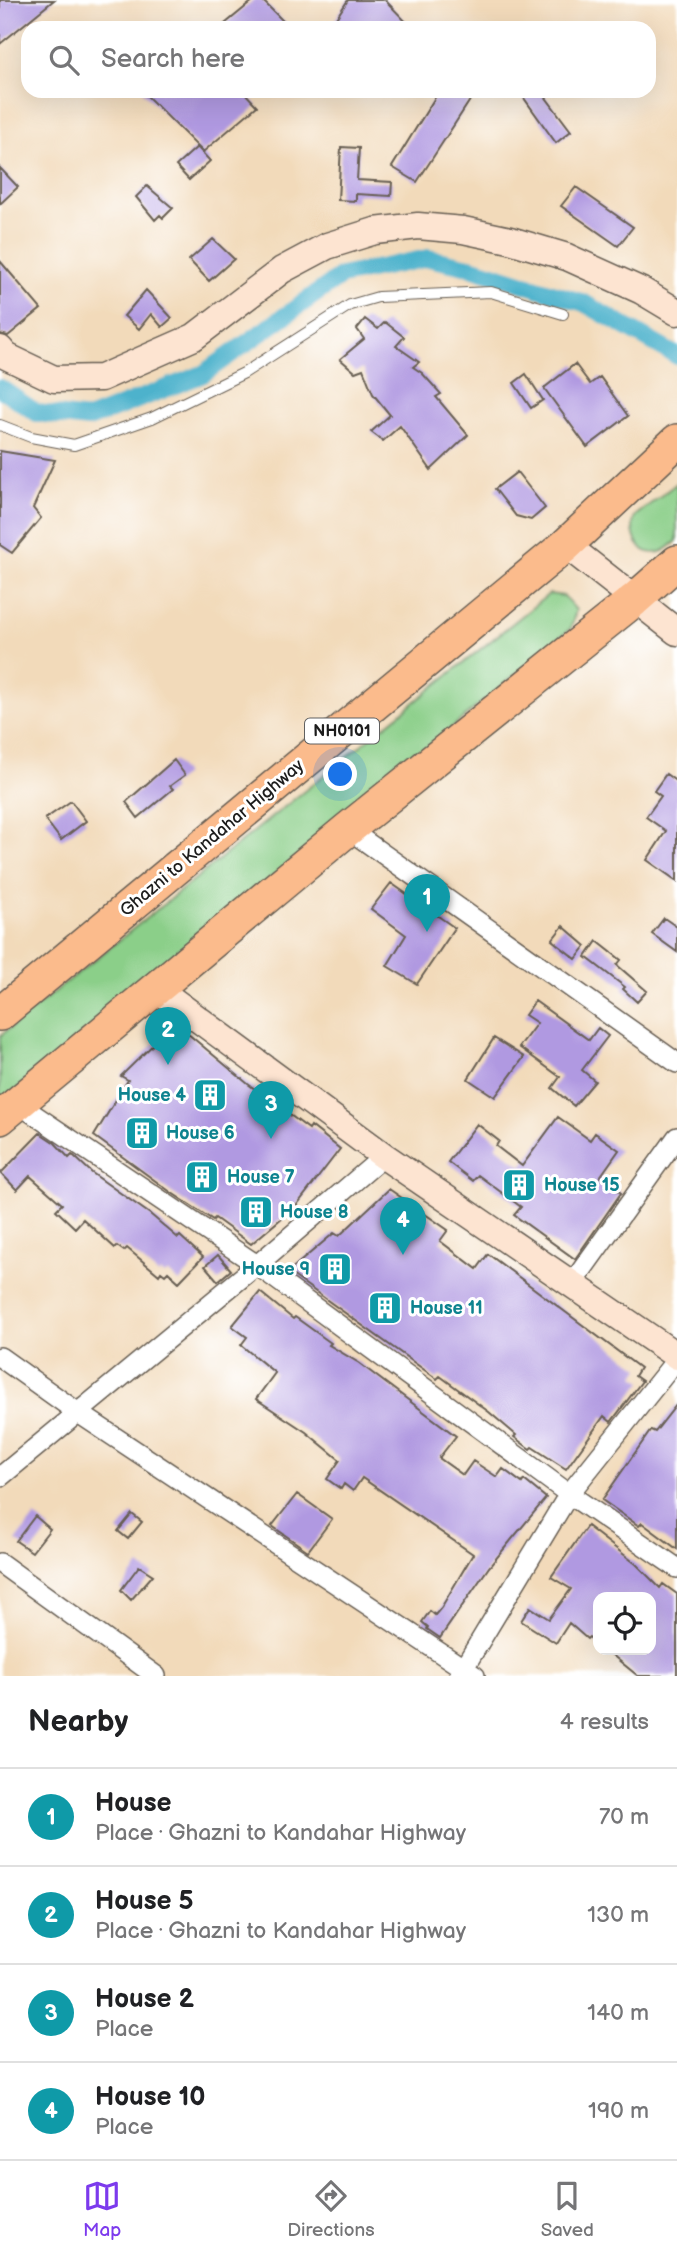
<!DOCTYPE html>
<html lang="en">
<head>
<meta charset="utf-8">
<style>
  :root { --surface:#fff; --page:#f2f2f2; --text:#202124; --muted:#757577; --line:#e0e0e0; --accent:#7c3aed }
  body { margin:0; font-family:"Balsamiq Sans",sans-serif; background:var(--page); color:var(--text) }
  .controls { position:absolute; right:21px; bottom:21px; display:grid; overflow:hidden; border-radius:14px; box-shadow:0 7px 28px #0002 }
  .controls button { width:63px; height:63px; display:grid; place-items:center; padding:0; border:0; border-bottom:2px solid var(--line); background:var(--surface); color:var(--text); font:35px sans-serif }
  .you { position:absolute; left:341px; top:775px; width:24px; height:24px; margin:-18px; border:5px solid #fff; border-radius:50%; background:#1a73e8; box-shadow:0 0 0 10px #1a73e833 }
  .badge { display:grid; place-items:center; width:46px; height:46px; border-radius:50%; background:var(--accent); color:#fff; font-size:23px; font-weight:700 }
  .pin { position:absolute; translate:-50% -58px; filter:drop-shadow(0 2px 4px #0008) }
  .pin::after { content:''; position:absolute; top:37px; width:24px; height:21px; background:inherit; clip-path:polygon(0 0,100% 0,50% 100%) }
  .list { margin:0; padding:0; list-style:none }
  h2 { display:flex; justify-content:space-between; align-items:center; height:91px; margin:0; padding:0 28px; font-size:30px }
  h2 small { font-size:23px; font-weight:400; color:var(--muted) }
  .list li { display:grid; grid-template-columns:46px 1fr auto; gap:21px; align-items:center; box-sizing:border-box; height:98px; padding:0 28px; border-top:2px solid var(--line) }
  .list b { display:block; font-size:26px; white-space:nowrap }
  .list p { margin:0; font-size:23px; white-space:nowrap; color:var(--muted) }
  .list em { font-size:23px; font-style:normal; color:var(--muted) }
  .icon { flex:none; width:38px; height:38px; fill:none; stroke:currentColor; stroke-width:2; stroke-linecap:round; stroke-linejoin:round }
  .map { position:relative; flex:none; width:677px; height:1676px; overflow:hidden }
  .search { position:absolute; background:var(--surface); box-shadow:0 7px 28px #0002; left:21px; right:21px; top:21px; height:77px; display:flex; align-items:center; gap:18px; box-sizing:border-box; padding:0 24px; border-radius:21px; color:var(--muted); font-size:26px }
  .sheet { height:483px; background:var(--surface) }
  nav { display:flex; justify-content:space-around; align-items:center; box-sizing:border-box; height:98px; border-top:2px solid var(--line); background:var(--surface); font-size:19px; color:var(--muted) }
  nav a { display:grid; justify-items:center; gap:4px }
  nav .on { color:var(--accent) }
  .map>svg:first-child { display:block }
  .green { fill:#8bcf89; stroke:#547652; stroke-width:2 }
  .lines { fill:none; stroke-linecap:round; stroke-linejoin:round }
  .canal { stroke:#4db2cc; stroke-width:18 }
  .building { fill:#b099e1 }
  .lane-casing { stroke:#675e53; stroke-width:12 }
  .street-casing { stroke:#675e53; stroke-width:22 }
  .secondary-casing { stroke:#675e53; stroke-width:29 }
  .highway-casing { stroke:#675e53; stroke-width:36 }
  .lane { stroke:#fff; stroke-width:10 }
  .street { stroke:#fff; stroke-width:19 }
  .secondary { stroke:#fde4d1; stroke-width:26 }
  .highway { stroke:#fbbb8c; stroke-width:33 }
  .labels { text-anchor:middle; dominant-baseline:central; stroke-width:6; stroke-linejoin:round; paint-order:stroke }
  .shield { fill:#fff; stroke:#606060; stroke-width:2 }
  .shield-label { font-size:16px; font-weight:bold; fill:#1c1c1c }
  .street-label { font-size:18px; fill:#1c1c1c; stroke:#fff }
  .culture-label { font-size:18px; font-weight:bold; fill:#0d838f; stroke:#fff; text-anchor:start }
</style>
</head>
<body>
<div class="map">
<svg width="677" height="1676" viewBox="0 0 677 1676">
  <rect width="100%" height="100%" fill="#fff"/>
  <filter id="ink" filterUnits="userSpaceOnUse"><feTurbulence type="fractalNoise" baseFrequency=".0143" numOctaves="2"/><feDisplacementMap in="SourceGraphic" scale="14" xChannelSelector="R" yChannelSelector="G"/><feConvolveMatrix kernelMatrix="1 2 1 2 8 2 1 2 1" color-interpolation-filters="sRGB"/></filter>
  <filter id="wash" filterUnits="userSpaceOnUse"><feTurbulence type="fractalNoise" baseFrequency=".00686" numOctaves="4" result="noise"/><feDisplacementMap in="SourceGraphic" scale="28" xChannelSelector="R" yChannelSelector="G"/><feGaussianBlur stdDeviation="1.57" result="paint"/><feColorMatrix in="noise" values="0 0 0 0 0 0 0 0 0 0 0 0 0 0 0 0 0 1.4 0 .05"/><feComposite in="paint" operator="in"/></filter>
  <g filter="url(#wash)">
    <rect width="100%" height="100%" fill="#f2daba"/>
    <path class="green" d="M677,483V541C673,544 668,549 663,551C640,560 628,534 635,516Z
      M549,594L564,596L576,610L571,628L0,1104V1036Z"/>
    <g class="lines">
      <path class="canal" d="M0,388L37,413L88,419L203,374L341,276L428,258L474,268L584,303L677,356"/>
    </g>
    <g id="blocks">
      <path class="building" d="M0,0H54L0,44Z
        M254,0H262L290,28H220Z
        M348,0H385L412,28H341L333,23Z
        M142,91H243L257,106L203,152Z
        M439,91H476L417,182L392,167Z
        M519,91H541L571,131L556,143Z
        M197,147L210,161L189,180L176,166Z
        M341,147L359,148L357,180L392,182L391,196L356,194V201L338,200Z
        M0,168L18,187L0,204Z
        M147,186L173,208L163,218L160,215L155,220L136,197Z
        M576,187L633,227L618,246L561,206Z
        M213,239L234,259L209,281L189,260Z
        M0,261L41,309L8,336L0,334Z
        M146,290L172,318L162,327L151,314L139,329L124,316Z
        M365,319L378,329L385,322L404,337L396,346L419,362L413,367L422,373L441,394L436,397L468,435L431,470L400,426L383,441L371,432L390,415L373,394L363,369L355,372L340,359L364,339L357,329Z
        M575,364L590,384L600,377L628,416L587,447L544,388Z
        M526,374L543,400L531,408L514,383Z
        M0,451L55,460L33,508L41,518L12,553L0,545Z
        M517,472L545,508L531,520L516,516L495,489Z
        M174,760L185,775L170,786L173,789L138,818L126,802Z
        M666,774L677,782V881L647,860L666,831L646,817L661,796L654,791Z
        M71,801L86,821L61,840L45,819Z
        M391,883L455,928L417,984L387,966L406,935L371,909Z
        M664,918L677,927V952L652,934Z
        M563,926L586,946L576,959L552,940Z
        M597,941L621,960L617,965L647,991L637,1002L623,989L625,987L586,957Z
        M535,1001L589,1040L598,1028L608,1036L582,1070L595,1081L574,1106L552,1088L560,1077L519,1047L537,1023L525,1015Z
        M175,1023L248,1084L309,1129L311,1126L340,1149L296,1206L251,1244L215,1218L213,1220L172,1193L94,1136L128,1080L121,1076Z
        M494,1038L524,1057L495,1097L468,1079Z
        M558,1117L590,1140L595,1133L619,1150L600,1177L621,1193L575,1259L514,1215L521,1207L478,1175L473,1181L448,1162L477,1124L499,1141L496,1146L522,1166Z
        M40,1133L55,1143L69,1158L72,1155L74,1156L92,1173L150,1214L178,1238L180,1236L203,1257L179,1282L168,1272L165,1275L161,1272L159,1275L127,1248L124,1251L117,1246L115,1248L83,1219L75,1228L56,1210L62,1204L30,1176L17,1190L1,1173Z
        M389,1189L448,1230L440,1241L477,1269L488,1254L640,1368L635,1376L642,1381L611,1422L604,1416L566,1469L532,1447L530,1449L514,1437L516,1435L489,1412L440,1376L437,1379L288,1272L334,1233L339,1236Z
        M218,1255L231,1270L218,1281L205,1266Z
        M260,1292L293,1319L295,1317L331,1343L329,1345L359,1363L456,1436L439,1458L463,1475L473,1461L497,1477L503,1469L522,1483L524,1480L546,1498L489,1567L440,1638L427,1629L428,1627L422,1622L430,1611L435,1615L441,1608L473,1554L362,1478L353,1491L344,1484L341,1489L327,1479L340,1460L306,1432L256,1399L275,1373L241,1345L247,1337L232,1326Z
        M677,1404V1549L642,1523L639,1526L602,1500L651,1430L655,1432Z
        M297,1494L332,1519L308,1551L272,1526Z
        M132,1514L142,1522L128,1539L118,1531Z
        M35,1516L50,1529L32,1552L16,1541Z
        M587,1526L636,1564L660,1588L663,1584L677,1594V1676H638L606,1650H651V1597H598V1644L589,1637L587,1639L569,1623L556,1643L521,1621L530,1607L549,1619L571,1589L551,1577Z
        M139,1566L153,1575L131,1600L121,1590Z"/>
    </g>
  </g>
  <g filter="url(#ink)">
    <use href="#blocks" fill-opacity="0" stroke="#675e53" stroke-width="2"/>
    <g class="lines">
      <g class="lane-casing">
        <path id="lane" d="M0,425L31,437L74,445L152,418L244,373L350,305L378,297L491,292L563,314"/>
      </g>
      <g class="street-casing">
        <path id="street" d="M348,829L677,1063
          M17,1103L257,1265L569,1494L677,1568
          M571,1285L677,1137
          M0,1357L77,1412L475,1676
          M0,1477L257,1265L384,1156
          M0,1563L156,1676
          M459,1676L569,1494L677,1359"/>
      </g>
      <g class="secondary-casing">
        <path id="secondary" d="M0,349L6,356L54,379L101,378L194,337L282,270L327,246L375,231L418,226L463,230L510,240L567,257L642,291L677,312
          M566,545L677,632
          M156,988L384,1156L677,1356"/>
      </g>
      <g class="highway-casing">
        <path id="highway" d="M0,1014L566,545L677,441
          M0,1118L348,829L634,600L677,562"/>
      </g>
      <use href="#lane" class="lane"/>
      <use href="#street" class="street"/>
      <use href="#secondary" class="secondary"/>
      <use href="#highway" class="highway"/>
    </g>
  </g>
  <defs>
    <g id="building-square" transform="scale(1.75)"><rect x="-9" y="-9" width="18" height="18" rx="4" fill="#0f9aa8" stroke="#fff"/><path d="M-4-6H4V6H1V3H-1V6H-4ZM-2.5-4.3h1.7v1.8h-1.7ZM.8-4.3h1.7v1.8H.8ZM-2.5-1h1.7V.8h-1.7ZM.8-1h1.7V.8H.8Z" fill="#fff"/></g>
  </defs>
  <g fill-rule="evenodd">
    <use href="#building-square" x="210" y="1095"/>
    <use href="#building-square" x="142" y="1133"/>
    <use href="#building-square" x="202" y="1177"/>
    <use href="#building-square" x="519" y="1185"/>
    <use href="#building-square" x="256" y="1212"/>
    <use href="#building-square" x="335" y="1269"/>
    <use href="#building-square" x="385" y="1308"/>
  </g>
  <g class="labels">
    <rect class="shield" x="305" y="718.5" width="74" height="25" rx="5"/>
    <g class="shield-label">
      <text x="342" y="731">NH0101</text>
    </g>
    <g class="street-label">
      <text transform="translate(212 838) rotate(-40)">Ghazni to Kandahar Highway</text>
    </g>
    <g class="culture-label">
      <text x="186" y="1095" text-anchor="end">House 4</text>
      <text x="166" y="1133">House 6</text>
      <text x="227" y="1177">House 7</text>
      <text x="544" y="1185">House 15</text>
      <text x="280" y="1212">House 8</text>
      <text x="310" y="1269" text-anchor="end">House 9</text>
      <text x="410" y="1308">House 11</text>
    </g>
  </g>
</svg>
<div class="controls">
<button><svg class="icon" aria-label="locate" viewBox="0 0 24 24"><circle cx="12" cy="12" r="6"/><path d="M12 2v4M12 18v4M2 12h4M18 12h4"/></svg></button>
</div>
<div class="you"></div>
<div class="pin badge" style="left:427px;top:932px;background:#0f9aa8">1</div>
<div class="pin badge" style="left:168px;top:1065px;background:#0f9aa8">2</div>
<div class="pin badge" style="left:271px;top:1139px;background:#0f9aa8">3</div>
<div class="pin badge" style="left:403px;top:1255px;background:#0f9aa8">4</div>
<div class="search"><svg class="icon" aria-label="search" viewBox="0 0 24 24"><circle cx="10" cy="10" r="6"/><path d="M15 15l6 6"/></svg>Search here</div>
</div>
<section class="sheet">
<h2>Nearby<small>4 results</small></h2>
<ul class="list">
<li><span class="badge" style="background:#0f9aa8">1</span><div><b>House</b><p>Place · Ghazni to Kandahar Highway</p></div><em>70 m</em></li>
<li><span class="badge" style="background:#0f9aa8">2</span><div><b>House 5</b><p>Place · Ghazni to Kandahar Highway</p></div><em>130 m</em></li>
<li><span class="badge" style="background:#0f9aa8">3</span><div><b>House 2</b><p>Place</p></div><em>140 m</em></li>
<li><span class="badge" style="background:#0f9aa8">4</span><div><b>House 10</b><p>Place</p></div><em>190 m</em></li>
</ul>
</section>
<nav>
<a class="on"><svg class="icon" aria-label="map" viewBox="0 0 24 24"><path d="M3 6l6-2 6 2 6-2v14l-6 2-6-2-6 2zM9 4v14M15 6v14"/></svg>Map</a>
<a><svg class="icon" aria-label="directions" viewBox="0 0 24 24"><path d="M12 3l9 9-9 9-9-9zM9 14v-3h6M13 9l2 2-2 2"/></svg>Directions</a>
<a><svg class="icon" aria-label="saved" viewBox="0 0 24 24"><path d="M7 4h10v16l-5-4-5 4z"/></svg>Saved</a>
</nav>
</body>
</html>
